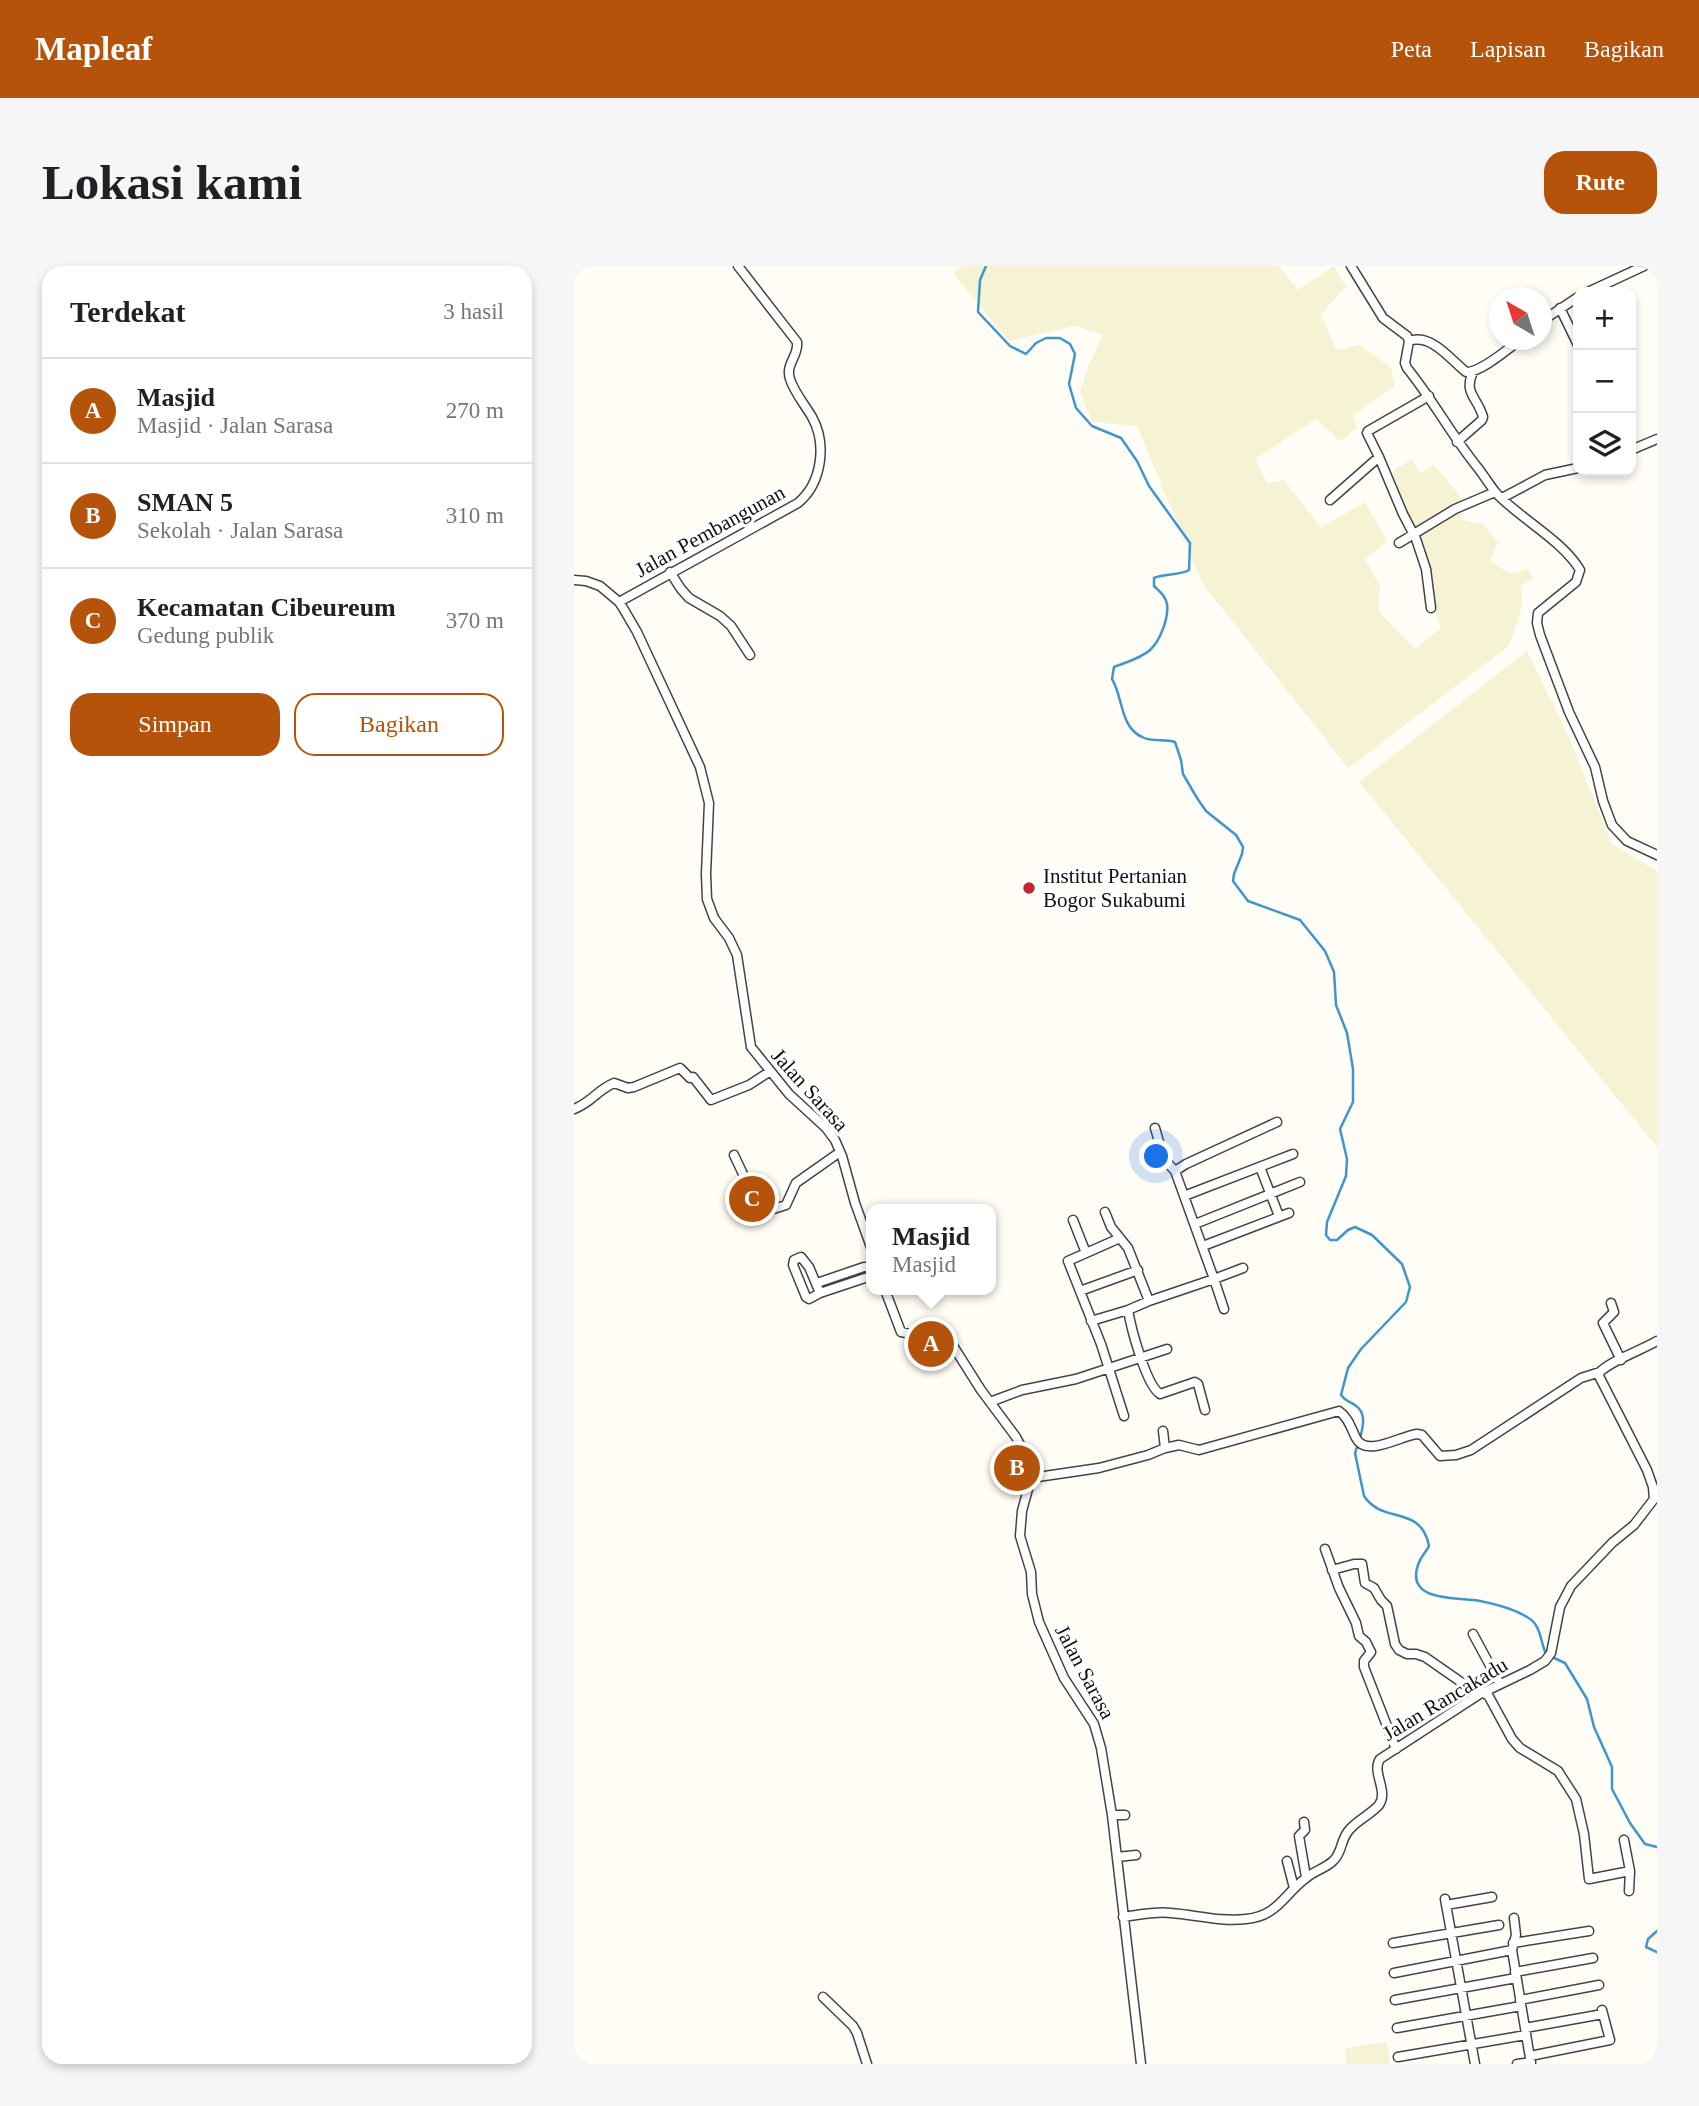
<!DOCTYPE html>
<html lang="id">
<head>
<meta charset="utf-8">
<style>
  :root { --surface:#fff; --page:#f6f6f6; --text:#202124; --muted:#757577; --line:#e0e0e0; --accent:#b45309 }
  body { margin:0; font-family:Georgia,serif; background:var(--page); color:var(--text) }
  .controls { position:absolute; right:21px; top:21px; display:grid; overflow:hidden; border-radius:14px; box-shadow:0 4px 10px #0003 }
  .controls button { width:63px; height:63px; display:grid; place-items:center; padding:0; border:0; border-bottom:2px solid var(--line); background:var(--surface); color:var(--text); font:35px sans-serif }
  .compass { position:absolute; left:915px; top:21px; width:63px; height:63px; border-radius:50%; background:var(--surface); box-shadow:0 4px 10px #0003; rotate:321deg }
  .you { position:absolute; left:583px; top:891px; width:24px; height:24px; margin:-18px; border:5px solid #fff; border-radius:50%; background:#1a73e8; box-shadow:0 0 0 10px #1a73e833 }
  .badge { display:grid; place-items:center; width:46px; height:46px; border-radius:50%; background:var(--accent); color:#fff; font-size:23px; font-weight:700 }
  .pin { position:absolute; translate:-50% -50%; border:4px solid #fff; box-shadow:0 2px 7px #0006 }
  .popup { position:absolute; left:292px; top:938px; width:130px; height:91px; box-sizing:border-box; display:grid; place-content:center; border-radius:14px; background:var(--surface); filter:drop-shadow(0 2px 5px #0005); font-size:23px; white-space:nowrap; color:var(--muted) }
  .popup b { font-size:26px; color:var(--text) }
  .popup::after { content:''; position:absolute; left:50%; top:100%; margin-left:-14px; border:14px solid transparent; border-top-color:var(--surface) }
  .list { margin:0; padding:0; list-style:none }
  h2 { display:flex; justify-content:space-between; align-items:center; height:91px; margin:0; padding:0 28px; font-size:30px }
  h2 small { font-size:23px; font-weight:400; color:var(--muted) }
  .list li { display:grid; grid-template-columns:46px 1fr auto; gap:21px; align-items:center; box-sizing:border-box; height:105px; padding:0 28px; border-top:2px solid var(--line) }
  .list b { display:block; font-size:26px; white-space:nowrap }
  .list p { margin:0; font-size:23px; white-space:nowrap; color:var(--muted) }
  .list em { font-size:23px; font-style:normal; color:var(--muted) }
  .actions { display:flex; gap:14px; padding:21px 28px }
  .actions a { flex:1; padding:16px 0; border:2px solid var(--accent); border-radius:21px; text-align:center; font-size:24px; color:var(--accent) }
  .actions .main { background:var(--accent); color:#fff }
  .icon { flex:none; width:38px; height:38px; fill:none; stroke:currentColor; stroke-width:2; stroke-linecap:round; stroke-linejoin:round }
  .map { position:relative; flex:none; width:1083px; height:1798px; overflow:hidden; border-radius:21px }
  header { display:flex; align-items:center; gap:42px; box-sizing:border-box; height:98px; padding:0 35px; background:var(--accent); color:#fff }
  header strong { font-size:33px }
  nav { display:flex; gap:38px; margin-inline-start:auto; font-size:24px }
  .intro { display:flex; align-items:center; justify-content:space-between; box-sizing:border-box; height:168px; padding:0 42px }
  h1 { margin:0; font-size:49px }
  .button { padding:18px 32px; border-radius:21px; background:var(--accent); color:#fff; font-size:24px; font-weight:700 }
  main { display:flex; gap:42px; padding:0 42px }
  aside { flex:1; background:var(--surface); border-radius:21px; box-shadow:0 4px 10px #0003 }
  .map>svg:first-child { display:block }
  .farmland { fill:#f6f3d4 }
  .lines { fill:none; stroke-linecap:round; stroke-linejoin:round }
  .stream { stroke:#3f96cf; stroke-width:2.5 }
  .minor-casing { stroke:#444; stroke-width:11 }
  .minor { stroke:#fff; stroke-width:8 }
  .poi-dot { fill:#c4262e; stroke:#fff; stroke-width:2.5 }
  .labels { text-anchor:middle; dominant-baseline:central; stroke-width:7; stroke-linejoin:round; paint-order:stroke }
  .street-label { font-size:21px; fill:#111; stroke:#fff }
  .poi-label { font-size:21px; fill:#111; stroke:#fff; text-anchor:start }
</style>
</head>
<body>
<header>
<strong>Mapleaf</strong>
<nav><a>Peta</a><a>Lapisan</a><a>Bagikan</a></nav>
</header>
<div class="intro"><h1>Lokasi kami</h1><a class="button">Rute</a></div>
<main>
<aside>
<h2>Terdekat<small>3 hasil</small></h2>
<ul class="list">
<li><span class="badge">A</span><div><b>Masjid</b><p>Masjid · Jalan Sarasa</p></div><em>270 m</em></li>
<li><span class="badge">B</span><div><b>SMAN 5</b><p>Sekolah · Jalan Sarasa</p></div><em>310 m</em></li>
<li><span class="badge">C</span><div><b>Kecamatan Cibeureum</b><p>Gedung publik</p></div><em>370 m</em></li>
</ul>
<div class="actions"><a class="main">Simpan</a><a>Bagikan</a></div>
</aside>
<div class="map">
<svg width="1083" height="1798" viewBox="0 0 1083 1798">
  <rect width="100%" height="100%" fill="#fffdf5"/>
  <path class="farmland" d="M388,0H705L724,24L760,0L772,21L747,48L762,84L786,79L817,101L821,120L779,149L783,162L766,175L742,153L681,193L693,217L710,214L747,261L791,236L814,275L791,293L806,320L805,346L841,383L867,362L819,205L838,193L846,207L860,199L888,232L887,254L909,258L924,276L916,295L937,308L954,303L960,312L947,319L948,340L935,380L774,502L629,318L563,160L518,156L506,126L515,98L529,69L501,60L435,75L379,7Z
    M953,385L994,469L1038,578L1083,605V881L785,516Z
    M813,1776L816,1798H772L771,1782Z"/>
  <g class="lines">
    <path class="stream" d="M412,0L406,14L404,46L436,80L452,88L462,77L472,72H486L496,78L501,88L495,118L502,142L518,160L547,172L563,195L575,220L616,277L615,304C605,310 591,307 580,312V320C585,325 592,330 593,338C595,352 586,375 576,384C566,393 552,396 540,401L538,413C549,431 546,461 568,471C577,476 590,473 601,476L607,494L609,508L623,532L632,545L662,569L669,581L668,588L660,608L659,615L674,635L726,654L751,685L760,706L762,739L773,767L779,803V836L766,863L773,893L772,910L753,956L752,969L756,974H763L774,964L781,961L798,969L828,998L836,1021L832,1036L787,1083L774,1102L767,1129C772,1136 775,1135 781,1139C793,1147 789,1161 786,1172
      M784,1178L781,1187L790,1230C809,1259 847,1238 855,1280C852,1286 846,1292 844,1299C831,1337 885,1331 906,1335C921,1338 940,1343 953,1351C967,1358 966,1375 972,1388
      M978,1391L991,1397L1013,1433L1020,1461L1038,1501V1523L1056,1557L1071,1578L1083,1581
      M1083,1665L1074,1673L1072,1681L1083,1686"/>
    <g class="minor-casing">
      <path id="minor" d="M777,0L809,52L833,70L835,75L831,97L833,102C859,134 878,170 904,202C911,211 916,220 923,228C947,253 989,275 1006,304L1002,316L964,347L963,357L966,369L995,446L1021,501L1029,535L1038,559L1053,575L1083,589
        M1014,26L1070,0
        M986,42L1004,79
        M968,55L1004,31
        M835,75C857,67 876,93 892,106C906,107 934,83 946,74
        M855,130L794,165L793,167L805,191L829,248L842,273L852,303L857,342
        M883,176L908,154L909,151C904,132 889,127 899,106
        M1057,184L1083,173
        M928,232L971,209L1004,202
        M756,234L805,191
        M825,277L881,243L921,226
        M96,306L107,323L115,332L146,350L157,360L176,389
        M0,314L12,315L26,320L45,336L49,342L63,366L126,501L135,537L132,608L133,633L140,652L155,672L163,689L177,781L215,828L252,862L261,874L268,890L281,937L298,984
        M45,336L224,237C248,217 253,178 238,151C231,139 220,126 216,113C211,98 225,90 223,76L164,0
        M0,843C18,836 22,825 40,817L54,822L60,821L106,802L116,812L119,811L137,834L175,819L195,806
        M581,862L590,893L601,905L640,1013L575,1035L554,1044C557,1062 572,1119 586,1128L621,1116L624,1118L631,1144
        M160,889L185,942L190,946L212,939L222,917L266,886
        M686,901L705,950
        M601,905L612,898L703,856
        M610,930L719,888
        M531,946L537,961L554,982L575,1035
        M499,954L512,987
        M621,958L726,916
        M546,972L494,995L527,1078L550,1150
        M629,980L715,947
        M227,991L235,1001L246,1027L235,1033L232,1031L219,999L220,994Z
        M243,1017L290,1001H298
        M311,1024L327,1066L337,1068L363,1061L369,1064L407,1124L442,1171L455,1196L457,1212L448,1245L446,1270L457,1306L458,1328L465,1356L490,1412L520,1458L527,1482L538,1549L567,1798
        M506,1025L564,1004
        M246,1027L294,1011L298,1007
        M1037,1037L1040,1046L1029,1057L1047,1094
        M650,1043L640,1013L669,1002
        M517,1055L554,1044
        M416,1136L448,1124L502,1113L593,1083
        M591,1182L605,1179L625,1184L765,1145C774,1151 777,1162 782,1172C792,1192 826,1170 843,1168L848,1169L866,1190L882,1189L897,1184L1007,1112L1026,1106
        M457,1212L525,1202L574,1189L591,1182L589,1165
        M751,1283L765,1322L782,1357L785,1370L792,1376L797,1386L790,1395V1401L822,1483
        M758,1304L780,1298H788L791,1317L800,1322L807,1334L813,1340L821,1378L825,1384L833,1388H842L851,1391L897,1423L914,1429L938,1473L946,1482L984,1505L1002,1533L1010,1568L1015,1613L1056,1605L1055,1625
        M899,1368L926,1418
        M538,1549H551
        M730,1556L731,1564L725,1570L732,1611
        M1050,1574L1056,1605
        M543,1591L562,1589
        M713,1595L720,1622
        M871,1633L901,1798
        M872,1639L918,1631
        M549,1651C565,1649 582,1645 597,1647C622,1649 647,1656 672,1653C704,1650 710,1628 732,1612C740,1605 752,1602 759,1595C769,1586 766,1573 776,1563C784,1554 797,1548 805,1539C815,1525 797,1506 806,1493L906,1428L956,1404L971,1395L977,1387L986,1341L997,1320L1038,1277L1060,1259L1080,1233L1079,1221L1073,1204L1024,1108C1033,1096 1068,1084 1083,1075
        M940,1652L942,1669L938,1684L957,1798
        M819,1677L925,1659
        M939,1677L1015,1665
        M941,1706L1019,1692
        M820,1707L938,1684
        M249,1731L279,1760L283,1767L293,1798
        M821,1734L942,1712
        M946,1734L1025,1719
        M823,1762L947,1740
        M951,1762L1029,1748
        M956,1790L1036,1774L1028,1744
        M824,1791L952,1769
        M943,1798L957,1796"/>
    </g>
    <use href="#minor" class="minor"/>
  </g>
  <circle class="poi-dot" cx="455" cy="622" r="7"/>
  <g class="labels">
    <g class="street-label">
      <text transform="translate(136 265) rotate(-29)">Jalan Pembangunan</text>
      <text transform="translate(236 824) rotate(48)">Jalan Sarasa</text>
      <text transform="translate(511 1406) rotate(62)">Jalan Sarasa</text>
      <text transform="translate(871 1433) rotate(-31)">Jalan Rancakadu</text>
    </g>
    <g class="poi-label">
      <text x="469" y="610">Institut Pertanian<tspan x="469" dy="24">Bogor Sukabumi</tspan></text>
    </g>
  </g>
</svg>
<div class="controls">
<button>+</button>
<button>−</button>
<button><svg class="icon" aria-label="layers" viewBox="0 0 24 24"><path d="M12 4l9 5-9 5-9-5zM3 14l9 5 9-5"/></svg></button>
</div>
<svg class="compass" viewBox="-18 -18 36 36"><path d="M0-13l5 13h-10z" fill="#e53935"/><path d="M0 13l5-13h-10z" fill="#757577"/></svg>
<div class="you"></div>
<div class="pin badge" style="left:357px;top:1078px">A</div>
<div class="popup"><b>Masjid</b>Masjid</div>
<div class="pin badge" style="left:443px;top:1202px">B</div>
<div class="pin badge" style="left:178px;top:933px">C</div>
</div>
</main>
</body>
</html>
